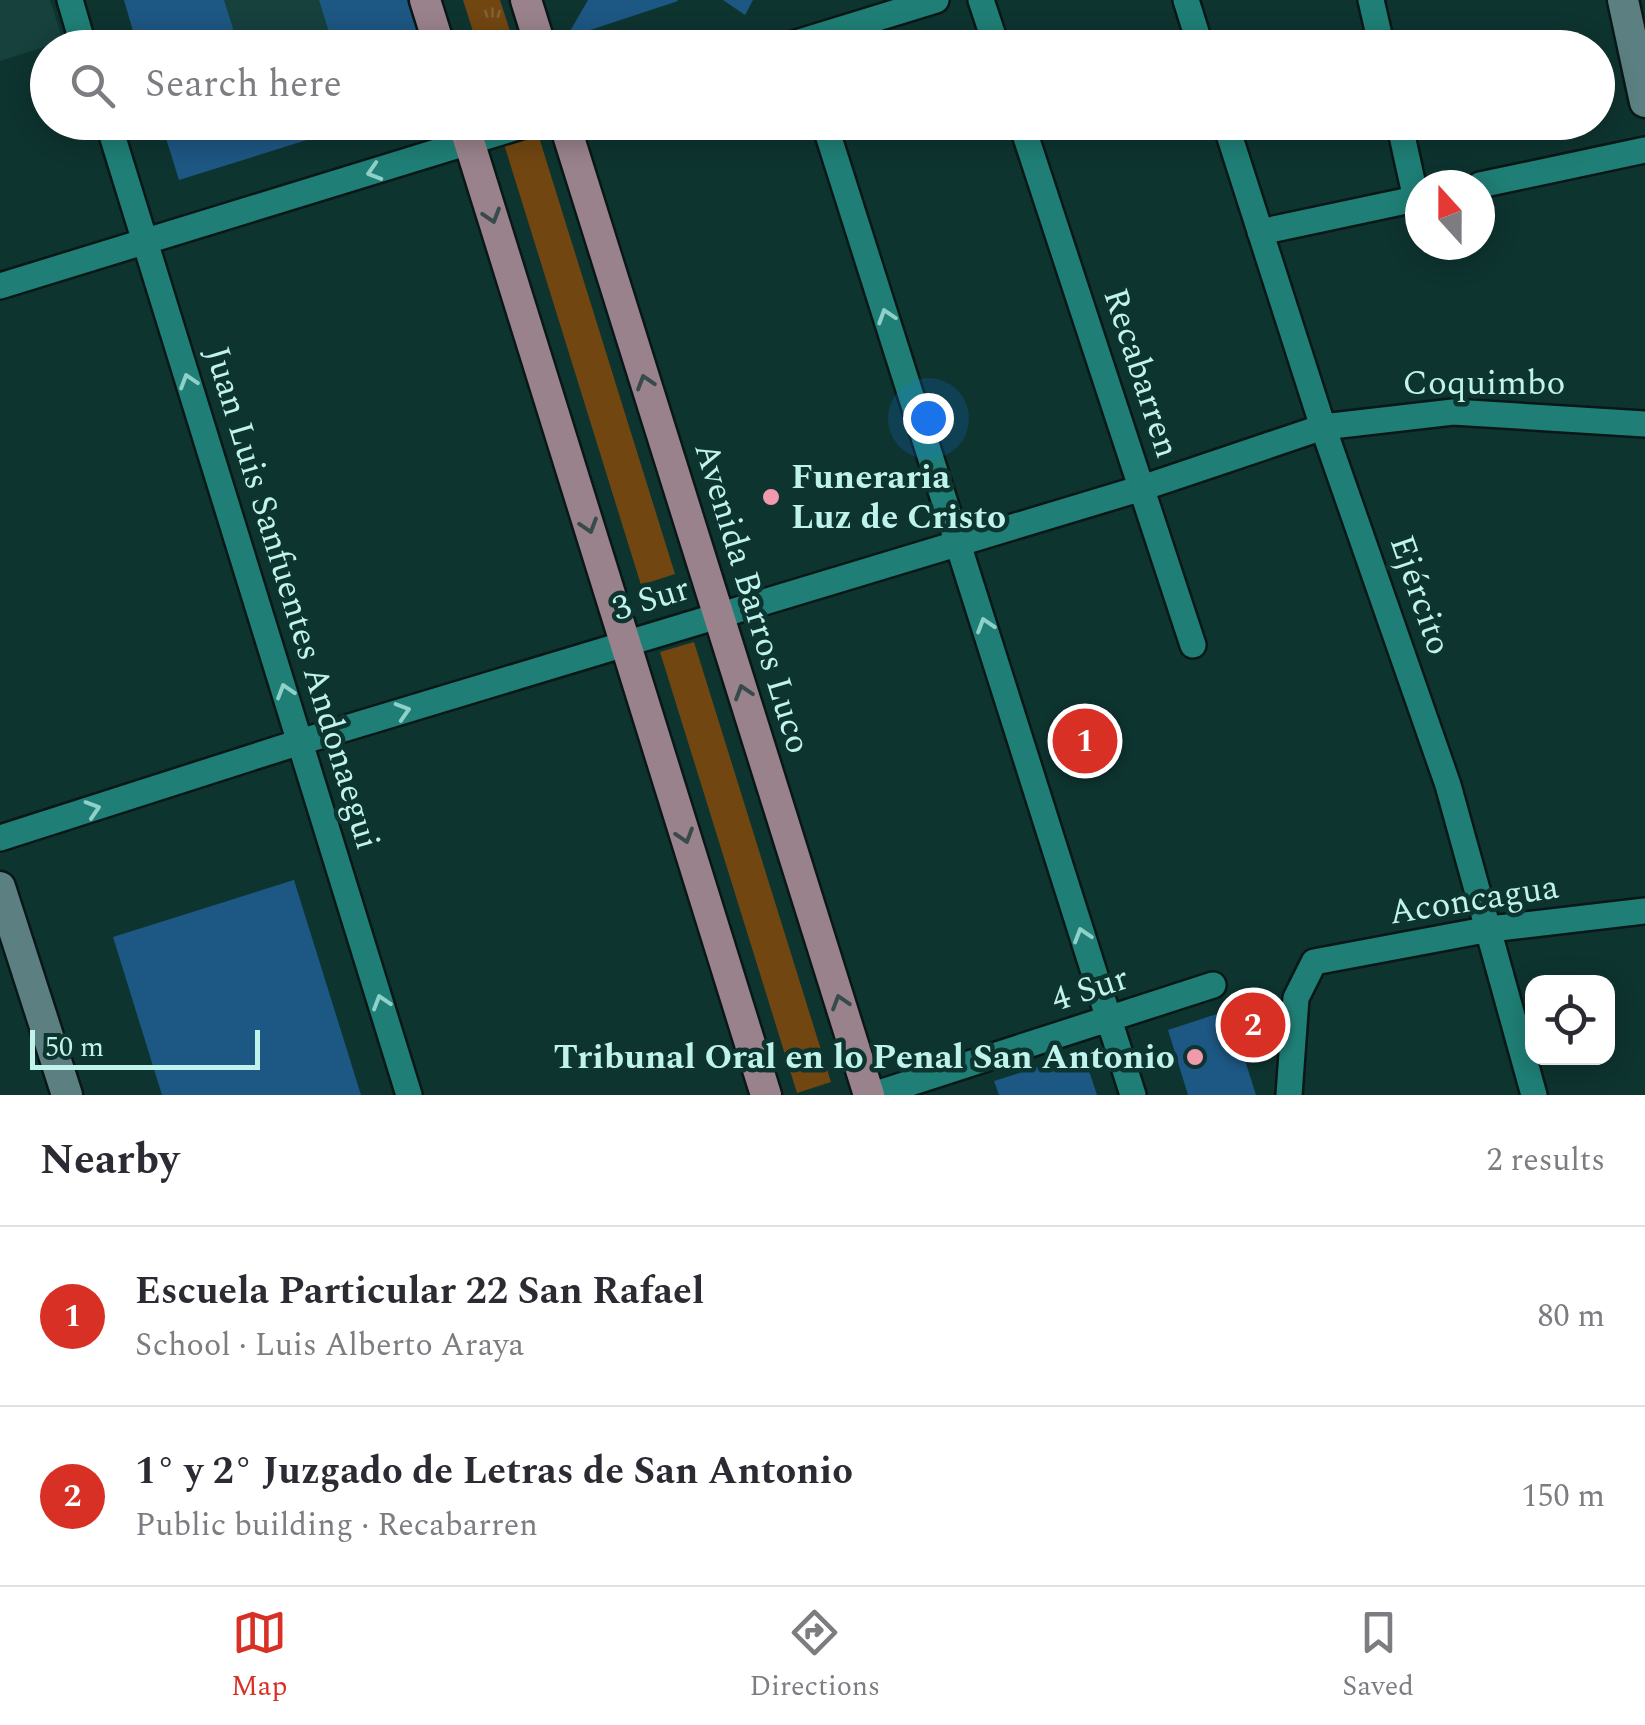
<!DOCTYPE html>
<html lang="en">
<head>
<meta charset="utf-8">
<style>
  :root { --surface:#fff; --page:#f2f2f3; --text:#2b2b33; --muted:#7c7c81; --line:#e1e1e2; --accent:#d93025 }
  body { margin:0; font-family:Spectral,serif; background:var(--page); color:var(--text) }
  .controls { position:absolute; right:30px; bottom:30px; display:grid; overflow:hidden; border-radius:20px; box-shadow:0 5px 25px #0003 }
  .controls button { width:90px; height:90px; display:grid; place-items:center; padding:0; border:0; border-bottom:2px solid var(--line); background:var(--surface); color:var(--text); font:50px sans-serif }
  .compass { position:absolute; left:1405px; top:170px; width:90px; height:90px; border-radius:50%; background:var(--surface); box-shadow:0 5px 25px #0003; rotate:339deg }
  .scale { position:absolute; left:30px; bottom:25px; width:230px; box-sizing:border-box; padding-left:10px; border:5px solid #bff3eb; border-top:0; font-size:28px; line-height:35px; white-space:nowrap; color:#bff3eb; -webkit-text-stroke:8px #0e3430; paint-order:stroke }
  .you { position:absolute; left:928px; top:418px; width:35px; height:35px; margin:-25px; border:8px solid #fff; border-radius:50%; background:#1a73e8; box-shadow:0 0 0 15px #1a73e833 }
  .badge { display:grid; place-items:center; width:65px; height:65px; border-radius:50%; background:var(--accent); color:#fff; font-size:32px; font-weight:700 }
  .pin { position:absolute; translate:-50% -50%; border:5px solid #fff; box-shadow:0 2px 10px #0006 }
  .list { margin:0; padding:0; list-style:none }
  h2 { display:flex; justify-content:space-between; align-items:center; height:130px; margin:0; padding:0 40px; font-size:42px }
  h2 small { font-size:32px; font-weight:400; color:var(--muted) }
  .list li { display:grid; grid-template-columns:65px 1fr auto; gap:30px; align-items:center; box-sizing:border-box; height:180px; padding:0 40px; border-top:2px solid var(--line) }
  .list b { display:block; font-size:38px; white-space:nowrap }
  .list p { margin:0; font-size:32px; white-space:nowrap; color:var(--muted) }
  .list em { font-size:32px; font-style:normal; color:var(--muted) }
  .icon { flex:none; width:55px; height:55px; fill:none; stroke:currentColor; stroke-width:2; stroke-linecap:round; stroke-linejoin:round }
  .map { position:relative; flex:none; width:1645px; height:1095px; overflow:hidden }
  .search { position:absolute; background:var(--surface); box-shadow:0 5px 25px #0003; left:30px; right:30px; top:30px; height:110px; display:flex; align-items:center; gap:25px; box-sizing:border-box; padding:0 35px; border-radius:55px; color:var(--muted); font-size:38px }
  .sheet { height:490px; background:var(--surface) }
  nav { display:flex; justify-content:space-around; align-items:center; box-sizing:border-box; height:140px; border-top:2px solid var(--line); background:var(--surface); font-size:28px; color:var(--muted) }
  nav a { display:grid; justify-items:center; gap:5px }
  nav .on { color:var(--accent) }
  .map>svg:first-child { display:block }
  .built { fill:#16413d }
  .grass { fill:url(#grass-tufts) }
  .green { fill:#714611 }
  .building { fill:#1d5783 }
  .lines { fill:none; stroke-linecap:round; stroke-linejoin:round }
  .street-casing { stroke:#091817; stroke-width:30 }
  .secondary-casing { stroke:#091817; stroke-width:35 }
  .primary-casing { stroke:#091817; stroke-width:35 }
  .street { stroke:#1f7f76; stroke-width:25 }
  .secondary { stroke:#5c8081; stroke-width:30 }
  .primary { stroke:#99828c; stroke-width:30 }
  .oneway { stroke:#8fd0c8 }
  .oneway2 { stroke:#384b4c }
  .poi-dot { fill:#f29aad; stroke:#0e3430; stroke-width:4 }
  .labels { text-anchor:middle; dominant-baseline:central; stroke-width:9; stroke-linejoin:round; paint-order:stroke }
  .street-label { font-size:35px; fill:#bff3eb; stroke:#0e3430 }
  .poi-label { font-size:35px; font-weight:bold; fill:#bff3eb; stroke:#0e3430; text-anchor:start }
</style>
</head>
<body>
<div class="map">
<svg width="1645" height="1095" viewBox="0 0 1645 1095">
  <defs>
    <pattern id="grass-tufts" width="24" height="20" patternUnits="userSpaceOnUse" patternTransform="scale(2.5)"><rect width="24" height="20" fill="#714611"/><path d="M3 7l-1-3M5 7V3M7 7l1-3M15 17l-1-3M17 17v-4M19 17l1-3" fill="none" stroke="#836134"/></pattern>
  </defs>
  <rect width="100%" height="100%" fill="#0e3430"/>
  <path class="built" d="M0,0H50L63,41L0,61Z
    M124,0H407L422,47H138Z"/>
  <path class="grass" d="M463,0H500L515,47H478Z"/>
  <path class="green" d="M538,134L675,574L641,585L504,144Z
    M694,642L831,1082L797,1093L660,652Z"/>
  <path class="building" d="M124,0H224L239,48H138Z
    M319,0H407L422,48H334Z
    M588,0H677L678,1L566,38Z
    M723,0H753L745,15Z
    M193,122H361V123L179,180L165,135Z
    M294,880L361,1095H162L113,937Z
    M1229,1010L1256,1095H1188L1168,1030Z
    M1083,1053L1097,1095H999L994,1081Z"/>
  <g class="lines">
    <g class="street-casing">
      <path id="street" d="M70,0L84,48
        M981,0L997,48
        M1186,0L1201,48
        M1371,0L1382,48
        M780,48L936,0
        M108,122L409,1095
        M824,122L1133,1095
        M1021,122L1193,645
        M1225,122L1323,427L1448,785L1534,1095
        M1399,122L1416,199
        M1480,185L1645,150
        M1260,232L1420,198
        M0,286L534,122
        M0,838L300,742L1142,488L1323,427L1453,412L1645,424
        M873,1095L1213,985
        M1289,1095L1296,998L1314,962L1490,929L1645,911"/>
    </g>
    <g class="secondary-casing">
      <path id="secondary" d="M1623,0L1645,102
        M0,887L67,1095"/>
    </g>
    <g class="primary-casing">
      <path id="primary" d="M425,0L440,48
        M526,0L541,48
        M463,122L766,1095
        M564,122L869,1095"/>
    </g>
    <use href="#street" class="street"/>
    <use href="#secondary" class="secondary"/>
    <use href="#primary" class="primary"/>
  </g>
  <defs><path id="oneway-chevron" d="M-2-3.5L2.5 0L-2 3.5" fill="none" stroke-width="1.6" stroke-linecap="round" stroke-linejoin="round" transform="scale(2.5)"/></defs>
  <g class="oneway">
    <use href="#oneway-chevron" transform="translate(374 172) rotate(163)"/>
    <use href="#oneway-chevron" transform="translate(886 316) rotate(-108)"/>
    <use href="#oneway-chevron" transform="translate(188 381) rotate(-107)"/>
    <use href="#oneway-chevron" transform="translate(985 625) rotate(-107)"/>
    <use href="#oneway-chevron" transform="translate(285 691) rotate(-107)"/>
    <use href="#oneway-chevron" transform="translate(403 711) rotate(-17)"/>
    <use href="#oneway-chevron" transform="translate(93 809) rotate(-18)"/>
    <use href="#oneway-chevron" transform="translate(1082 935) rotate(-107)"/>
    <use href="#oneway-chevron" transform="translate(381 1002) rotate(-107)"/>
  </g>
  <g class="oneway2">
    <use href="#oneway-chevron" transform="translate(492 216) rotate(73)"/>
    <use href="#oneway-chevron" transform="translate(645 382) rotate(-107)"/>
    <use href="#oneway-chevron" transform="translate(589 526) rotate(73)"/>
    <use href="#oneway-chevron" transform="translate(743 692) rotate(-107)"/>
    <use href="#oneway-chevron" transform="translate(685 836) rotate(73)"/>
    <use href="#oneway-chevron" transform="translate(840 1002) rotate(-107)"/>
  </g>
  <g class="poi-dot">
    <circle cx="771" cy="497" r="10"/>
    <circle cx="1195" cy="1057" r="10"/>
  </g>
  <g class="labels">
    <g class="street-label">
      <text transform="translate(1141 373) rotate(72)">Recabarren</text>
      <text x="1484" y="383">Coquimbo</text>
      <text transform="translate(1420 595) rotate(71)">Ejército</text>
      <text transform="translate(292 598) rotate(73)">Juan Luis Sanfuentes Andonaegui</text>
      <text transform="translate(752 598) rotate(73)">Avenida Barros Luco</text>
      <text transform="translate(651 599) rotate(-17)">3 Sur</text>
      <text transform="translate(1474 900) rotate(-9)">Aconcagua</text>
      <text transform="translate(1090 989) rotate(-18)">4 Sur</text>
    </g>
    <g class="poi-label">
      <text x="791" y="477">Funeraria<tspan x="791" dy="40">Luz de Cristo</tspan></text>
      <text x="1175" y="1057" text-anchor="end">Tribunal Oral en lo Penal San Antonio</text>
    </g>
  </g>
</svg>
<div class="controls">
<button><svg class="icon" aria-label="locate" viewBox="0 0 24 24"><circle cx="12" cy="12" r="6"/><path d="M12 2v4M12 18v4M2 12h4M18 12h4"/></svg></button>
</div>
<svg class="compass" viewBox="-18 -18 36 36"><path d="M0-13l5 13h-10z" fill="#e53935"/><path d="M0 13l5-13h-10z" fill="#7c7c81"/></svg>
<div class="scale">50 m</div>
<div class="you"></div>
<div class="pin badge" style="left:1085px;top:741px">1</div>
<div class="pin badge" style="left:1253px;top:1025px">2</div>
<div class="search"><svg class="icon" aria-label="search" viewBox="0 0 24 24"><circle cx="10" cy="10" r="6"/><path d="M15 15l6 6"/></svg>Search here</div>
</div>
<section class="sheet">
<h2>Nearby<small>2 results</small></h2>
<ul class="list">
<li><span class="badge">1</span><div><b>Escuela Particular 22 San Rafael</b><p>School · Luis Alberto Araya</p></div><em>80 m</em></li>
<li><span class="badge">2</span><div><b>1° y 2° Juzgado de Letras de San Antonio</b><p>Public building · Recabarren</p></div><em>150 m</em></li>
</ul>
</section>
<nav>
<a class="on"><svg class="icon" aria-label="map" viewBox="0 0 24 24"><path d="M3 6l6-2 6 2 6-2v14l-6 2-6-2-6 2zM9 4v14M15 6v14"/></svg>Map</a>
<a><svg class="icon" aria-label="directions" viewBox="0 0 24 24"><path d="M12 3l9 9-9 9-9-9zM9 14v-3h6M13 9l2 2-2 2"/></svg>Directions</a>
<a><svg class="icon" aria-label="saved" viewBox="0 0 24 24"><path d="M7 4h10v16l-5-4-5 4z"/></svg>Saved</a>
</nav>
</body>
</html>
